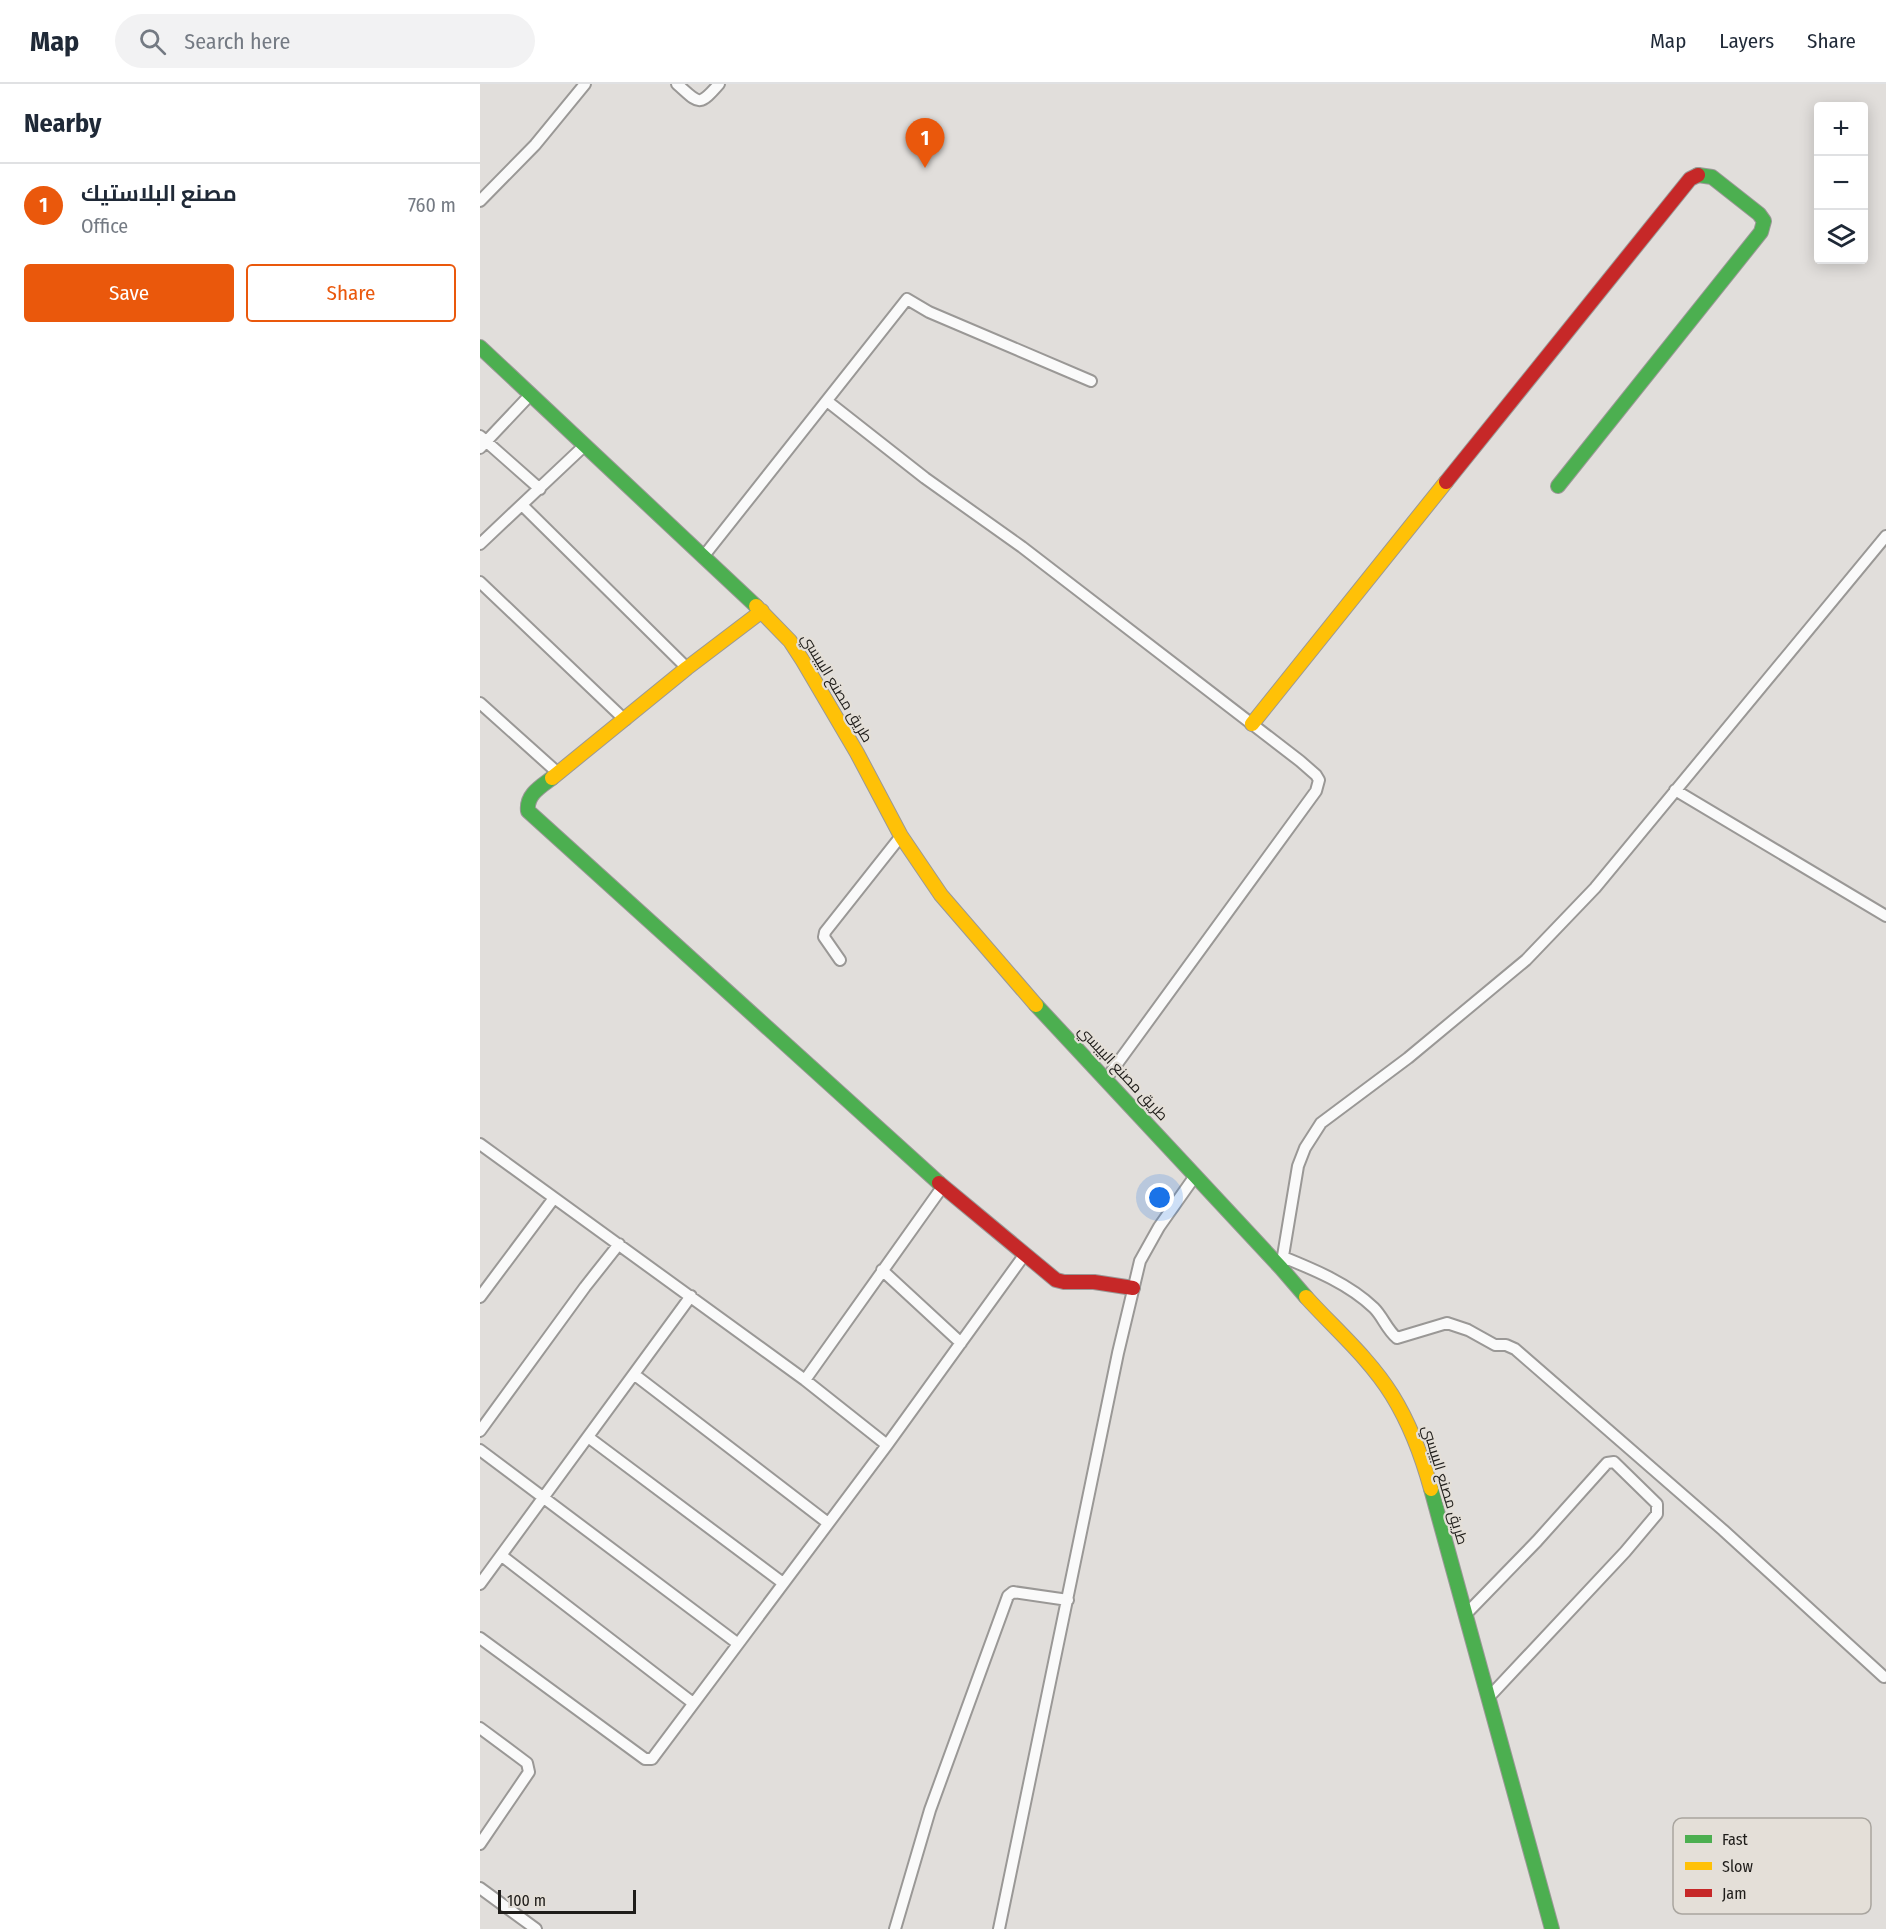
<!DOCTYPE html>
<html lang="en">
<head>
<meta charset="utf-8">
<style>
  :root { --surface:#fff; --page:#f2f2f3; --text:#1f2937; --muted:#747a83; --line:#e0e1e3; --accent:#ea580c }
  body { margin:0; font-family:"Fira Sans Condensed",Cairo,sans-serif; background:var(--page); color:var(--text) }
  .controls { position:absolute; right:18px; top:18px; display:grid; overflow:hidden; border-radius:6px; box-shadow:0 3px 15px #0003 }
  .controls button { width:54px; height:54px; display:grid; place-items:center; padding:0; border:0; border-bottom:2px solid var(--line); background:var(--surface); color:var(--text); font:30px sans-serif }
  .scale { position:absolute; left:18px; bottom:15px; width:138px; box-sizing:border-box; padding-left:6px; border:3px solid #1f1d1a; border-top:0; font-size:16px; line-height:21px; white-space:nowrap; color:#1f1d1a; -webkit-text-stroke:4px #e4dfd8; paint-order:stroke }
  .you { position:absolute; left:680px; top:1114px; width:21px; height:21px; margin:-15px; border:4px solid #fff; border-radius:50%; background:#1a73e8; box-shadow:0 0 0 9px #1a73e833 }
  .badge { display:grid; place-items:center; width:39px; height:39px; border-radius:50%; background:var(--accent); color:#fff; font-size:20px; font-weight:700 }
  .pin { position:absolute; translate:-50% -50px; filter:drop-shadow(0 2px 3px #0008) }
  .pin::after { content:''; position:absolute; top:32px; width:21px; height:18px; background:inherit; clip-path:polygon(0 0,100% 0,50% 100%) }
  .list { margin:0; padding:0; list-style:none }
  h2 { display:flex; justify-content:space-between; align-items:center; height:78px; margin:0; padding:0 24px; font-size:26px }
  h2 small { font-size:20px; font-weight:400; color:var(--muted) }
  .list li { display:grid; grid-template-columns:39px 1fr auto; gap:18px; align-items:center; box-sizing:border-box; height:84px; padding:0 24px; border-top:2px solid var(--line) }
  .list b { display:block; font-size:22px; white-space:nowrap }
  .list p { margin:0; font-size:20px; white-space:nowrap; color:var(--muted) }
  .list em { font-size:20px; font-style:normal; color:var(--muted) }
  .actions { display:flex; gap:12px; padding:18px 24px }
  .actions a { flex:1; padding:14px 0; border:2px solid var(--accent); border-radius:6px; text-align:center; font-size:21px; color:var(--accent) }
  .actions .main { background:var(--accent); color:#fff }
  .icon { flex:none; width:33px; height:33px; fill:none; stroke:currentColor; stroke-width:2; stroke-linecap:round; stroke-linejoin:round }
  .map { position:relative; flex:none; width:1406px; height:1845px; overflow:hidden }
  header { display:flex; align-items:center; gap:36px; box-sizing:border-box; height:84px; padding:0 30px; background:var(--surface); border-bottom:2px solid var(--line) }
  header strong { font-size:28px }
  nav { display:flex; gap:33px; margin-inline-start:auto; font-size:21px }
  .search { width:420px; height:54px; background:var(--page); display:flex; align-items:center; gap:15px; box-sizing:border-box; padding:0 21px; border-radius:33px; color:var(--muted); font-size:22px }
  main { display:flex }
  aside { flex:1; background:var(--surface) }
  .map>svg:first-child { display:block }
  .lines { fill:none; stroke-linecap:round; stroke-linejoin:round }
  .street-casing { stroke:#9a9896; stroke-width:14 }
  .fast-casing { stroke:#9a9896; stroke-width:16 }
  .slow-casing { stroke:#9a9896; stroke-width:16 }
  .jam-casing { stroke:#9a9896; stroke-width:16 }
  .street { stroke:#fafafa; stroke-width:10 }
  .fast { stroke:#4caf50; stroke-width:14 }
  .slow { stroke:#ffc107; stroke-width:14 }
  .jam { stroke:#c62828; stroke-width:14 }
  .labels { text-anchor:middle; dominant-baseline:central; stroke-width:4.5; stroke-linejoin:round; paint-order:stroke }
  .street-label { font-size:15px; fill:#1f1d1a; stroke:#e4dfd8 }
  .key { fill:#e4dfd8; stroke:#a9a59f; stroke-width:1.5 }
  .key-label { font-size:16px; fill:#1f1d1a }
</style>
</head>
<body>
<header>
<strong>Map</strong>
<div class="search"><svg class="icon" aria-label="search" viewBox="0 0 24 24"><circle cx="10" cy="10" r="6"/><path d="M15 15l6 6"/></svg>Search here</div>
<nav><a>Map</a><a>Layers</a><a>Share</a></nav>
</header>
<main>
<aside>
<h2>Nearby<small></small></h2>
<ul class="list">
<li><span class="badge">1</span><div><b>مصنع البلاستيك</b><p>Office</p></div><em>760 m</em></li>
</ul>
<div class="actions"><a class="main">Save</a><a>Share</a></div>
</aside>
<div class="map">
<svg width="1406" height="1845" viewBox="0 0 1406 1845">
  <rect width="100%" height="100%" fill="#e1dedb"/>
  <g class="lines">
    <g class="street-casing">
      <path id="street" d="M197,0C219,19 218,24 239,0
        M0,117L55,61L105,0
        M347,317L445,394L542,463L820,677L836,691L839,696L836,707L626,995
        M0,352L60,405
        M0,364L51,310
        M42,421L207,584
        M0,460L104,362
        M223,473L427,215L449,228L611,297
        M0,498L145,636
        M0,619L78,689
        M1195,706L1406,832
        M360,876L344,853L345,848L421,752
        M0,1060L325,1296L407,1361
        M803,1173C835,1186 869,1200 894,1224C903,1233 907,1246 917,1254L967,1239L988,1246L1015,1261H1026L1035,1265L1243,1446L1404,1593
        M801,1184L818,1082L825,1064L841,1039L928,974L1046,876L1115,804L1406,452
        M402,1186L481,1259
        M0,1213L74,1114
        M155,1291L348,1439
        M325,1296L463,1102
        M0,1347L105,1203L139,1160
        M108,1353L303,1499
        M0,1366L257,1559
        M22,1472L213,1619
        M0,1500L211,1212
        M987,1529L1057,1457L1127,1379L1134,1378L1177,1420V1430L1145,1468L1009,1613
        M0,1554L165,1675H172L407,1361L545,1170
        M0,1644L47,1679L49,1688L0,1760
        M0,1804L56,1845
        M415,1845L450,1726L528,1512L533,1508L588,1516
        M519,1845L638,1269L660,1177L679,1143L715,1092"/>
    </g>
    <g class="fast-casing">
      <path id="fast" d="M0,263L276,522
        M1078,402L1281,148L1284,137L1279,130L1232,93L1218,91
        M72,694C60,703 46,711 48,727L459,1099
        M556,921L801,1184L826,1213
        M951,1405L1072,1845"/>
    </g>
    <g class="slow-casing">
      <path id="slow" d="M276,522L310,557L323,577L377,669L421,752L461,811L556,921
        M772,640L966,398
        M72,694L207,584L282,527
        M826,1213C855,1245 889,1274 912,1311C930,1340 942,1372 951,1405"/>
    </g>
    <g class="jam-casing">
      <path id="jam" d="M966,398L1210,95L1218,91
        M459,1099L576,1196L584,1198H614L653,1204"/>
    </g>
    <use href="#street" class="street"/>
    <use href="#fast" class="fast"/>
    <use href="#slow" class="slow"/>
    <use href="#jam" class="jam"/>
  </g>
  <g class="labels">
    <g class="street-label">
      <text transform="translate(357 604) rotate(59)">طريق مصنع البيبسي</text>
      <text transform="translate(643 989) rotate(47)">طريق مصنع البيبسي</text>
      <text transform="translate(965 1401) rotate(73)">طريق مصنع البيبسي</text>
    </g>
  </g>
  <rect x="1193" y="1734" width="198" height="96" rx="9" class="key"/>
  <rect x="1205" y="1751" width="27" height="8" fill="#4caf50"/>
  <rect x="1205" y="1778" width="27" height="8" fill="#ffc107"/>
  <rect x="1205" y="1805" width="27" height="8" fill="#c62828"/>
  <g class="key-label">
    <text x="1242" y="1761">Fast</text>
    <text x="1242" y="1788">Slow</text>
    <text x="1242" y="1815">Jam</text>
  </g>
</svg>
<div class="controls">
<button>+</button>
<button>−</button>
<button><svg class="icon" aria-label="layers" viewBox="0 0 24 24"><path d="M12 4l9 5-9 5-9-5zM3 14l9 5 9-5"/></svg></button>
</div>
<div class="scale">100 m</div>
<div class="you"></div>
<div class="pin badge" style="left:445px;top:84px">1</div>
</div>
</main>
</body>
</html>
